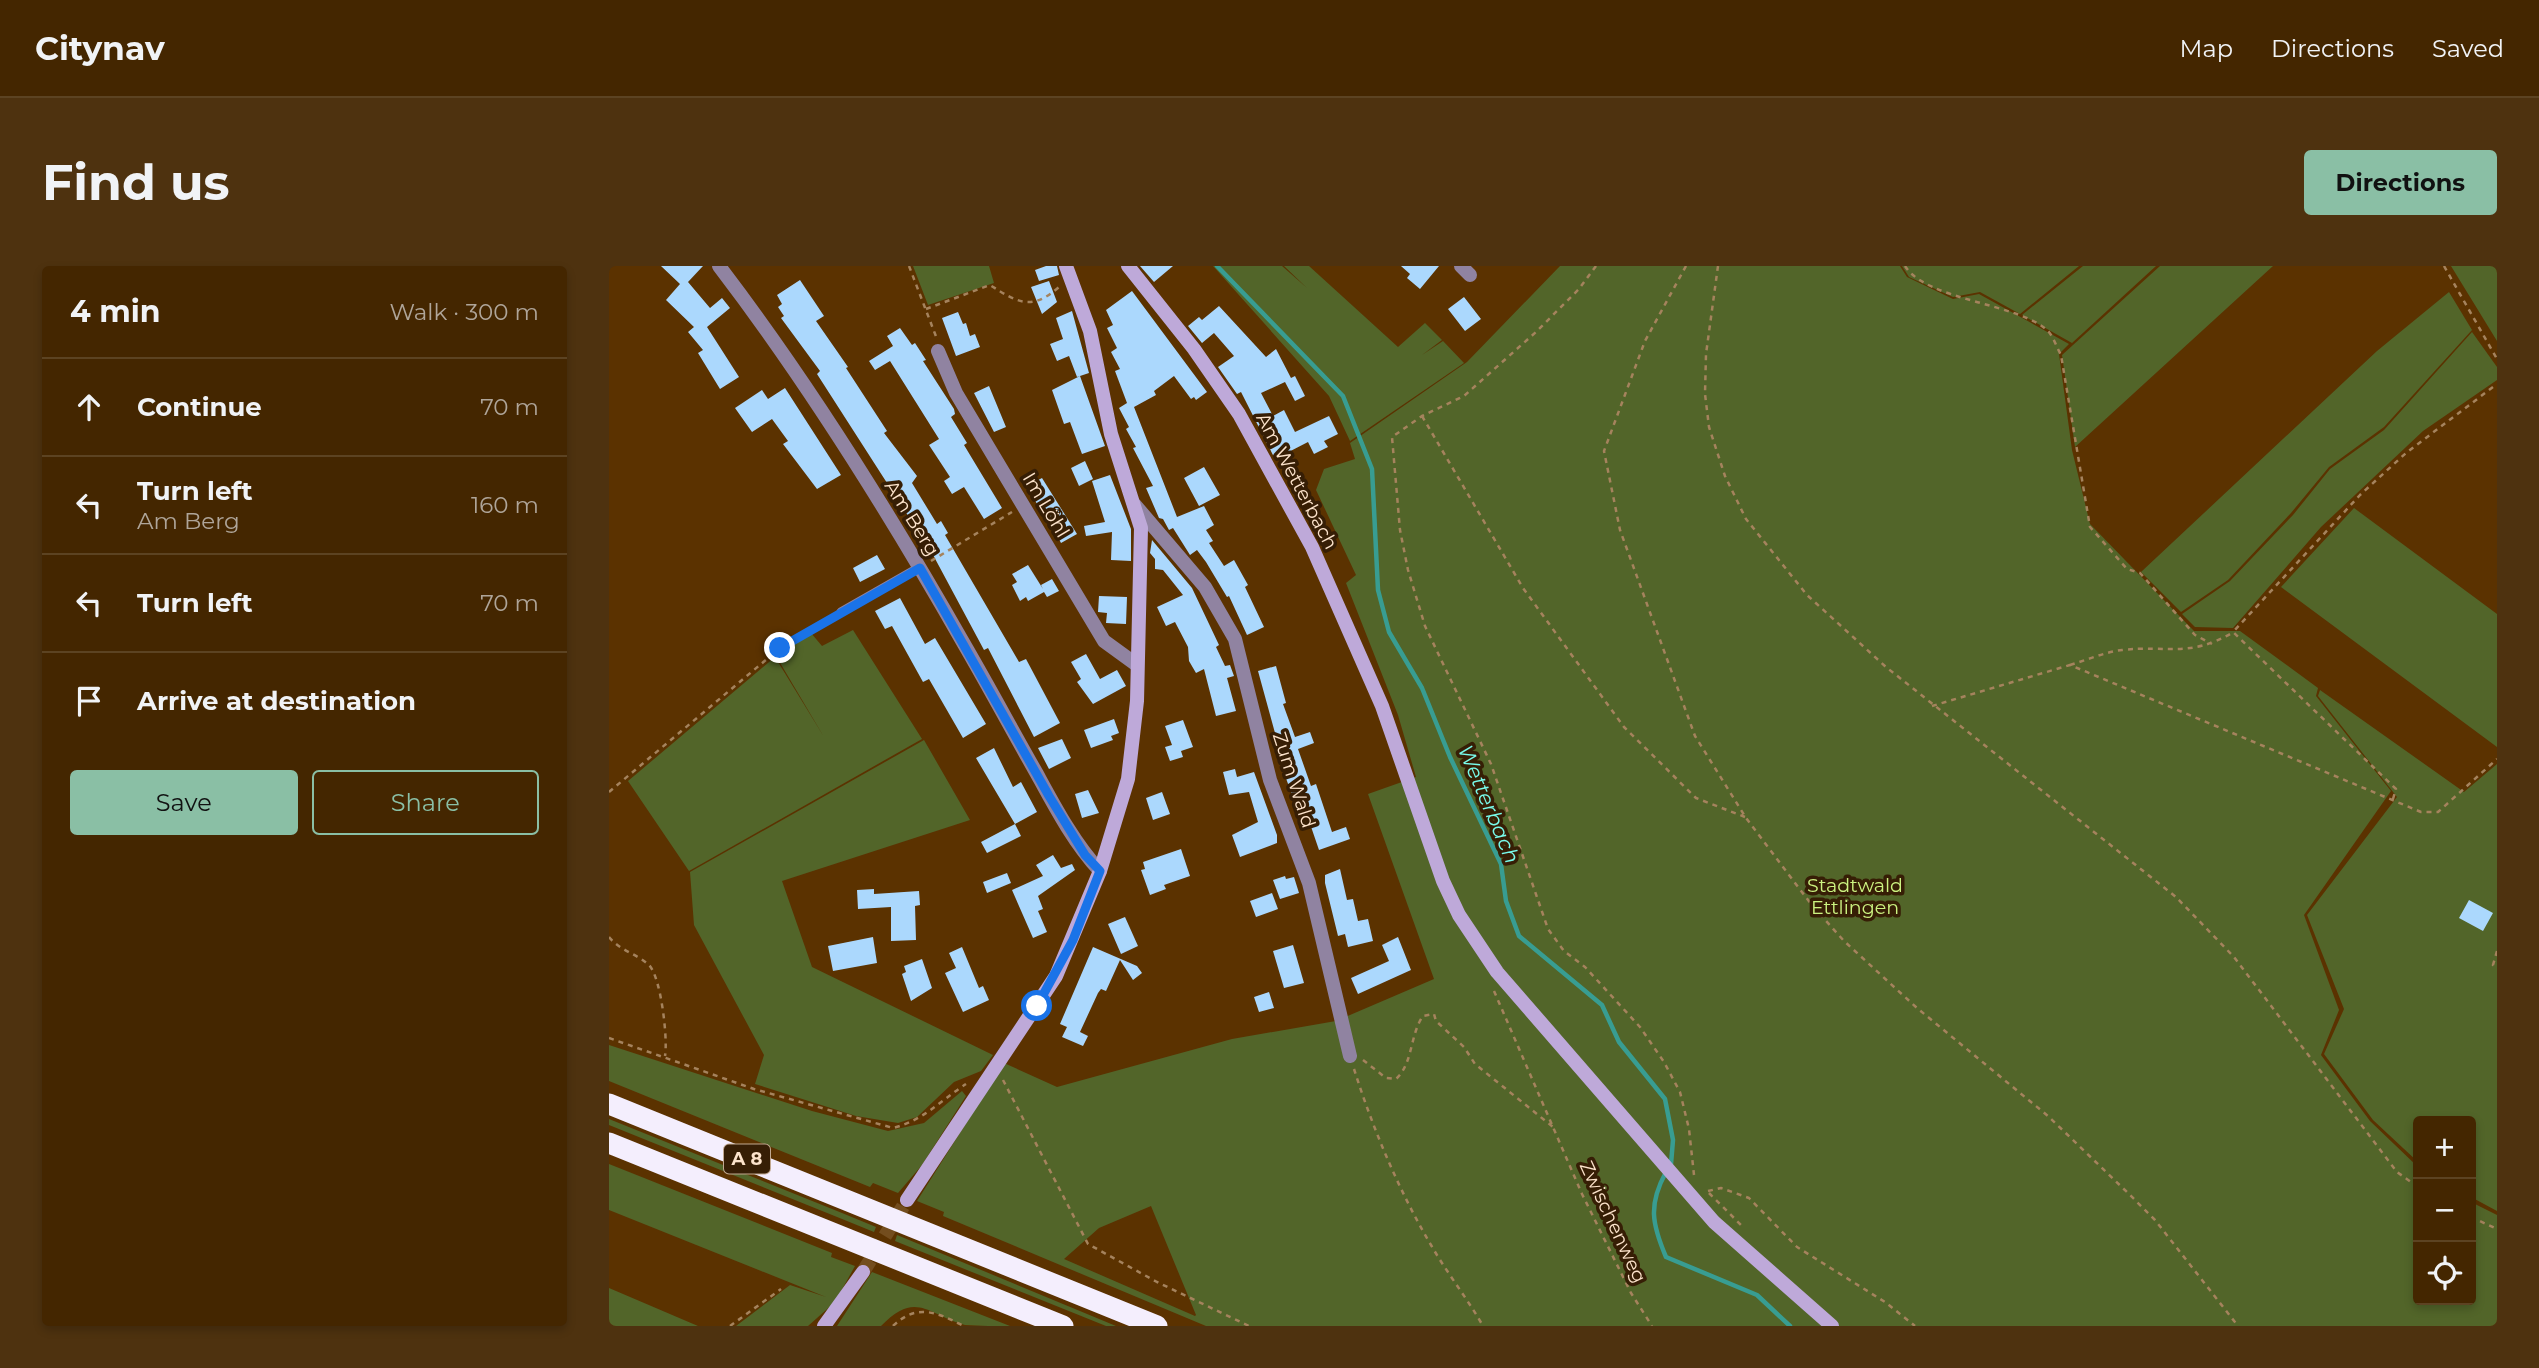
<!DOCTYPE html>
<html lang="en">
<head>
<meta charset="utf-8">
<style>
  :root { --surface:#442600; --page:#4e320f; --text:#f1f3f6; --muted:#afa599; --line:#5c4322; --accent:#8abfa5 }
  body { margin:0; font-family:Montserrat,sans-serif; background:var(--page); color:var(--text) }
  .controls { position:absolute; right:21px; bottom:21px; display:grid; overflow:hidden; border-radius:7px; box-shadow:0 4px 10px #0003 }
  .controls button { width:63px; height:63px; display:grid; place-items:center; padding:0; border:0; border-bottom:2px solid var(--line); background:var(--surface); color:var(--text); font:35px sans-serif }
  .stop { position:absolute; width:21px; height:21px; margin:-16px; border:5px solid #1a73e8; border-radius:50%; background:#fff }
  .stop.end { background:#1a73e8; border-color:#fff; box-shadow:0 2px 7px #0008 }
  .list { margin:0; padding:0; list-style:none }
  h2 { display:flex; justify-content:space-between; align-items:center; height:91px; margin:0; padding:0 28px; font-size:30px }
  h2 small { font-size:23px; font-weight:400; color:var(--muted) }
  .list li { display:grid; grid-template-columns:46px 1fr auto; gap:21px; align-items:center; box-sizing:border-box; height:98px; padding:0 28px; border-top:2px solid var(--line) }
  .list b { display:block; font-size:26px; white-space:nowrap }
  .list p { margin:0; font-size:23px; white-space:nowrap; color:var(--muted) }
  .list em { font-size:23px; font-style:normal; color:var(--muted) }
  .actions { display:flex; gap:14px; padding:21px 28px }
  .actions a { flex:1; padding:16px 0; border:2px solid var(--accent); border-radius:7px; text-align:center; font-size:24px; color:var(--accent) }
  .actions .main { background:var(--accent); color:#111 }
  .icon { flex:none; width:38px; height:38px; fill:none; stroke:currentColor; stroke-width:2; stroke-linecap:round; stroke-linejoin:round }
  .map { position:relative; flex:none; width:1888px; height:1060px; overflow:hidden; border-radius:7px }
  header { display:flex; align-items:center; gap:42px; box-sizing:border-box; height:98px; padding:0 35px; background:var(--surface); border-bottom:2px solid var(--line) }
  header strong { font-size:33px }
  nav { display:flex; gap:38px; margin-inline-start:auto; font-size:24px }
  .intro { display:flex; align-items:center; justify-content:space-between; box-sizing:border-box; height:168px; padding:0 42px }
  h1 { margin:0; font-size:49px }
  .button { padding:18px 32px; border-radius:7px; background:var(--accent); color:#111; font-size:24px; font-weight:700 }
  main { display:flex; gap:42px; padding:0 42px }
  aside { flex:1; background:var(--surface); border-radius:7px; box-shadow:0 4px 10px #0003 }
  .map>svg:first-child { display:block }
  .green { fill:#526529; fill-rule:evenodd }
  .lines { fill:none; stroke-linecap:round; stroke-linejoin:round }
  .stream { stroke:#389d92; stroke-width:4.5 }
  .building { fill:#abd8fd }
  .secondary-tunnel { stroke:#734d1e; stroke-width:14; stroke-dasharray:14 7; stroke-linecap:butt }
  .path { stroke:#a5835d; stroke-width:2.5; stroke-dasharray:5 5; stroke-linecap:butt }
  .lane { stroke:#9083a1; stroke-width:9 }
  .street { stroke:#9083a1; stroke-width:14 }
  .secondary { stroke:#bea9d9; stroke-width:14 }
  .highway { stroke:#f4eefd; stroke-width:21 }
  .route { stroke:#1a73e8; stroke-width:9 }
  .labels { text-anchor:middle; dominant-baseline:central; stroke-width:7; stroke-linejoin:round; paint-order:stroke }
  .shield { fill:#361e05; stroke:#c1a890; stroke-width:2 }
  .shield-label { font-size:18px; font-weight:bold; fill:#fce3cb }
  .street-label { font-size:19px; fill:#fce3cb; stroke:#361e05 }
  .park-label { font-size:19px; fill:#ccf381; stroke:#361e05 }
  .water-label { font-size:21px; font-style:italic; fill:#79fbeb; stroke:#361e05 }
</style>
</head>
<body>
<header>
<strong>Citynav</strong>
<nav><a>Map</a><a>Directions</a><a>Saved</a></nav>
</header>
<div class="intro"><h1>Find us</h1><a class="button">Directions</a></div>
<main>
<aside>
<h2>4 min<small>Walk · 300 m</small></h2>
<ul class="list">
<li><svg class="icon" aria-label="ahead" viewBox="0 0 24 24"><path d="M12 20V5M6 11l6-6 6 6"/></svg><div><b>Continue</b></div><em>70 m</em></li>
<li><svg class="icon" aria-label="left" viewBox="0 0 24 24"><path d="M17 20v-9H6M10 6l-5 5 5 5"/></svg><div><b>Turn left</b><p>Am Berg</p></div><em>160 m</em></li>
<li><svg class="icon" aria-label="left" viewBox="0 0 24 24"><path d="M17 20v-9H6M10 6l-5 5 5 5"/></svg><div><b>Turn left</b></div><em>70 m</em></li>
<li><svg class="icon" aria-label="arrive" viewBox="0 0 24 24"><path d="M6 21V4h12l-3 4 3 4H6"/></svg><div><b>Arrive at destination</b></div></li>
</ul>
<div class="actions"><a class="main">Save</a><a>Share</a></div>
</aside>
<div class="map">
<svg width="1888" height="1060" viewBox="0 0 1888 1060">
  <rect width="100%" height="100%" fill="#5b3200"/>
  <path class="green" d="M304,0H380L385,17L319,39Z
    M604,0H673L698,22L675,0H700L789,81L816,57L833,74L813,89L834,75L855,97L741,175L720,130Z
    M951,0H1291L1298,11L1344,33L1370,28L1460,78L1450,88L1463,184L1481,258L1585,365H1631L1709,422L1707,430L1782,525L1695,649L1730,744L1712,789L1761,855L1809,901V1034H1862V936L1888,949V1060H597L334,950L335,946L308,935L395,797L448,821L623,773L727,755L825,713L759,528L807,511L789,449L737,317L747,309L707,224L715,203L746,193L741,177L858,96ZM542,940L587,1049L586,1050L455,993L490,962Z
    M1293,0H1470L1411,48L1371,26L1344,31L1300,11Z
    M1474,0H1547L1463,77L1413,49Z
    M1551,0H1664L1466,181L1453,89Z
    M1842,0H1888V75Z
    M1840,26L1863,64L1775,161L1720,201L1682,247L1619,314L1572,346L1532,306L1768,85Z
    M1863,66L1888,101V114L1814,165L1712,261L1624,362L1586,361L1573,348L1621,315L1684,249L1721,203L1775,164Z
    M1745,242L1888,348V481L1672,321Z
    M244,364L313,473L80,605L19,515L166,391L215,471L167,390L202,367L213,380Z
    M1711,424L1855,526L1888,498V945L1862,931V855H1809V896L1764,854L1715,788L1735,743L1698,649L1788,531L1709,430Z
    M315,474L361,554L173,615L203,701L384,789L372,805L345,816L308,851L289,857L247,850L146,818L155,789L85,659L81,606Z
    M0,779L203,845L279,865L315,857L353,825L357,830L313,899L289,927L264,917L261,921L0,815Z
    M0,853L233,947L267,961L265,966L238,955L0,859Z
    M0,898L223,987L222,991L246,1000L226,1036L199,1060H127L181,1019L217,1031L0,944Z
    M288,969L507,1060H497L286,975Z
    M263,1006L401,1060C388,1060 370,1060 356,1059C318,1048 307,1024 272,1060H228Z
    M0,1022L89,1060H0Z"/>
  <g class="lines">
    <path class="stream" d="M608,0L734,130L763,203L769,324L780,366L813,422L841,491L892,598L897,635L910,670L993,739L1010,776L1056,833L1064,874L1062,898
      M1057,906C1039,939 1043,958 1057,991L1148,1029L1181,1060"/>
  </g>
  <path class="building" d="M52,0H94L79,16L101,42L113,32L121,42L98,61L130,111L111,123L89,87L94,84L79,66L85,61L57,34L71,18Z
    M437,0H448L450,9L430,15L426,4Z
    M531,0H564L545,16Z
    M792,0H830L811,23L798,12L801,8Z
    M191,14L215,50L207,55L239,101L237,102L278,165L275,167L308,210L303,217L328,258L332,255L339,267L336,269L410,396L417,393L451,457L425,471L379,382L375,384L323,287L208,108L211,105L172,52L175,50L169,41L173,38L168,29Z
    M440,15L448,36L433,48L422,21Z
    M523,25L598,126L587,134L585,131L582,133L565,110L545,125L547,129L525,141L568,251L595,240L605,259L597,264L604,275L600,277L615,300L625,294L639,319L636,321L655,361L638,369L620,330L618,331L597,296L588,284L581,289L564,262L560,264L554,253L550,252L537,222L544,220L524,182L527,181L517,163L520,161L510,142L518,137L506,105L511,103L502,86L508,82L498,62L504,59L497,44Z
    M855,31L872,53L856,65L839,43Z
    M610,40L657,91L667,83L682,112L686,110L696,130L686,135L676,116L652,127L664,150L675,144L686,166L720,150L729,168L715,175L719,181L705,188L699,176L666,193L632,126L628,128L609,101L625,90L605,67L593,77L579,60L590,51L593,54Z
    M463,45L480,107L468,111L460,90L448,95L441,78L454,73L447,52Z
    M349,46L354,58L357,57L361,70L366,68L371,81L347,90L333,52Z
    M291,62L303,79L306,77L317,94L314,95L345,143L346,148L342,151L358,177L355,179L393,242L375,253L355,221L343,228L335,215L341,211L320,179L330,173L281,95L266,104L260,95L284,80L278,70Z
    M471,110L496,180L473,188L461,156L455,158L443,124Z
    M380,120L397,161L385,166L365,127Z
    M176,122L232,209L208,223L174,178L179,175L163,153L143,166L126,142L153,124L159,133Z
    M476,195L484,213L470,220L462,202Z
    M595,201L611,229L590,240L575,212Z
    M501,209L522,263V295L502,294L503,266L477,270L475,260L496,256L483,215Z
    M433,212L468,268L452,277L431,237L428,238L418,220Z
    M543,274L583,322L610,379L607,381L616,400L621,399L625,410L618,412L627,445L607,450L595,403L587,407L580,395L579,381L566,356L557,360L548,341L574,329L554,304L546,303V293L541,287Z
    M268,289L276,303L251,316L244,302Z
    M419,299L434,323L432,319L443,313L450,325L438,331L435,326L419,335L417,331L411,335L403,319L408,316L403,308Z
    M490,330L518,331L517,358L497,357L498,347L489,346Z
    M291,332L316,378L326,372L377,458L354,472L320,413L314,416L283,360L276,363L266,345Z
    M477,388L491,413L508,404L517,420L484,438L468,416L472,413L462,396Z
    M667,400L677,437L674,438L686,471L701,466L705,477L689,483L702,520L707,518L723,566L737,561L741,573L710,584L698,549L691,551L661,468L666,467L649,405Z
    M505,453L510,467L502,470L504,474L482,482L475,464Z
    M574,454L584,481L572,485L574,491L561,495L556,481L563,479L556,460Z
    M453,473L462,492L440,503L429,482Z
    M385,482L404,521L412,516L428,546L406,558L412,570L378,587L372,576L406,558L367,492Z
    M626,503L628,511L645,506L668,569V577L631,591L623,569L649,556L640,526L620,529L614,506Z
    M479,524L490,547L473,552L466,528Z
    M553,526L561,548L544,554L537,532Z
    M572,583L581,610L555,619L557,623L541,629L532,604L536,603L534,596Z
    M444,589L452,602L463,598L466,604L429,630L434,643L429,645L438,666L424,672L403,624L434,610L427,599Z
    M731,603L738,634L744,633L749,655L759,653L764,675L739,681L736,668L729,670L716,617V609Z
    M398,607L402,617L378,627L374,616Z
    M676,610L677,613L685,611L690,627L671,633L664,614Z
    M265,623V628L310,625L311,639L306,640L307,674L282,675V641L249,643L248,624Z
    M663,627L669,643L647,651L641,635Z
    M1860,634L1884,647L1874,665L1850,652Z
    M516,651L529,680L512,688L499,658Z
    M264,671L268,697L224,705L219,680Z
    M789,671L802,704L749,728L742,712L780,695L773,679Z
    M684,679L695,717L675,722L664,685Z
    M353,681L370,722L374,720L380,734L354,746L336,707L347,702L340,687Z
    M484,681L528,700L533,707L524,714L511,694L497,725L492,723L489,727L471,766L479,770L474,780L453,771L458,761L451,758Z
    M313,693L323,722L302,735L293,708L297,706L295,700Z
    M660,726L665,742L650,746L645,731Z"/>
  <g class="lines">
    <path class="secondary-tunnel" d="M254,1006L298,934"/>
    <path class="path" d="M300,0L328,73
      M987,0L970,23L927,66L855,130L813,150L783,171L791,264L799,304L816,360L882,498L939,663L955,685L976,701L1031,761L1055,796L1071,826L1080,863L1085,909
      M1077,0L1036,75L995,185L1011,264L1086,470L1137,552L1202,638L1235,675L1308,742L1439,850L1520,928L1546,954L1629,1060
      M1109,0L1097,88L1096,128L1100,161L1116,210L1137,253L1198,329L1277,401L1567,631L1625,691L1788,906L1809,921
      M1296,0C1318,35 1410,37 1439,65C1444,70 1448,82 1452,89L1481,261L1518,303L1531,307L1586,369L1603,378
      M1835,0L1888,93
      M317,43L381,19C409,37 423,45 450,21
      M813,150L914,322L1015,461L1087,532L1136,551
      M322,295L403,246
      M1461,399C1478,394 1496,386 1513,384C1559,379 1579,392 1623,367
      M1323,440L1461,399L1812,546H1829L1888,493
      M0,526L171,382L222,351
      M1784,533L1787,523L1624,366L1751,229L1797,187L1888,118
      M0,671C10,684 28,688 40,699C52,711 59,773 56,790
      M1888,685L1884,699L1888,700
      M885,725L973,928L1022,1027L1043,1060
      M0,772L145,823L284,862C315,854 331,835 357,818
      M754,794L777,812L787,813C804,798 801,768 814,750L825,748L827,755L855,781L866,798L944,861
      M745,803C764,863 790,925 822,979C838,1007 858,1032 874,1060
      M394,814L479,978L548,1016L640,1060
      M1099,925L1112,922L1140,932L1188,981L1276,1036L1306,1060
      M1100,927L1132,959
      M1862,951L1888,963
      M121,1060L172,1023
      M284,1060C308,1037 327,1046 355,1060"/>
    <path class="lane" d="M232,346L311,301"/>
    <path class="street" d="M110,0C201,119 281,248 355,378C380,421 403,464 428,508C446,541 465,577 491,605
      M852,0L861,9
      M329,85L347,127L495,375L528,399
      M526,239L596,321L626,373L661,514L700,617L741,790"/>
    <path class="secondary" d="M519,0L585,83L630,148L703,281L773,440L834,615L850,649L888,706L1105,956L1223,1060
      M298,934L447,710L491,605L519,513L528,435L532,262L502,168L481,65L457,0
      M215,1060L254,1006"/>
    <path class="highway" d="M0,838L548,1060
      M0,877L454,1060"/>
  </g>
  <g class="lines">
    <path class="route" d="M171,382L311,302L440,530L476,589L491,605L464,674L428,740"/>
  </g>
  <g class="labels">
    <rect class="shield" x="115" y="878.5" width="46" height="29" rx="5"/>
    <g class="shield-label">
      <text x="138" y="893">A 8</text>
    </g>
    <g class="street-label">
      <text transform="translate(688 215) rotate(62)">Am Wetterbach</text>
      <text transform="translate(437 239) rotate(59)">Im Löhl</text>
      <text transform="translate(303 252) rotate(58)">Am Berg</text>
      <text transform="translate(685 514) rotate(72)">Zum Wald</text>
      <text transform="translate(1004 956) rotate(65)">Zwischenweg</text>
    </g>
    <g class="park-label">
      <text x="1246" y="619">Stadtwald<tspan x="1246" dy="22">Ettlingen</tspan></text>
    </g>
    <g class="water-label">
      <text transform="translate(880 538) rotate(67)">Wetterbach</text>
    </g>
  </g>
</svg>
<div class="controls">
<button>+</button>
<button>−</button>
<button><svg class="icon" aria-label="locate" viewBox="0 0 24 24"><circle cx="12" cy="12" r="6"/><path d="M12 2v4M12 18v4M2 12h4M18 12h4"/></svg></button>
</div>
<div class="stop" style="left:428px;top:740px"></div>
<div class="stop end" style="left:171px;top:382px"></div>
</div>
</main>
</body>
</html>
